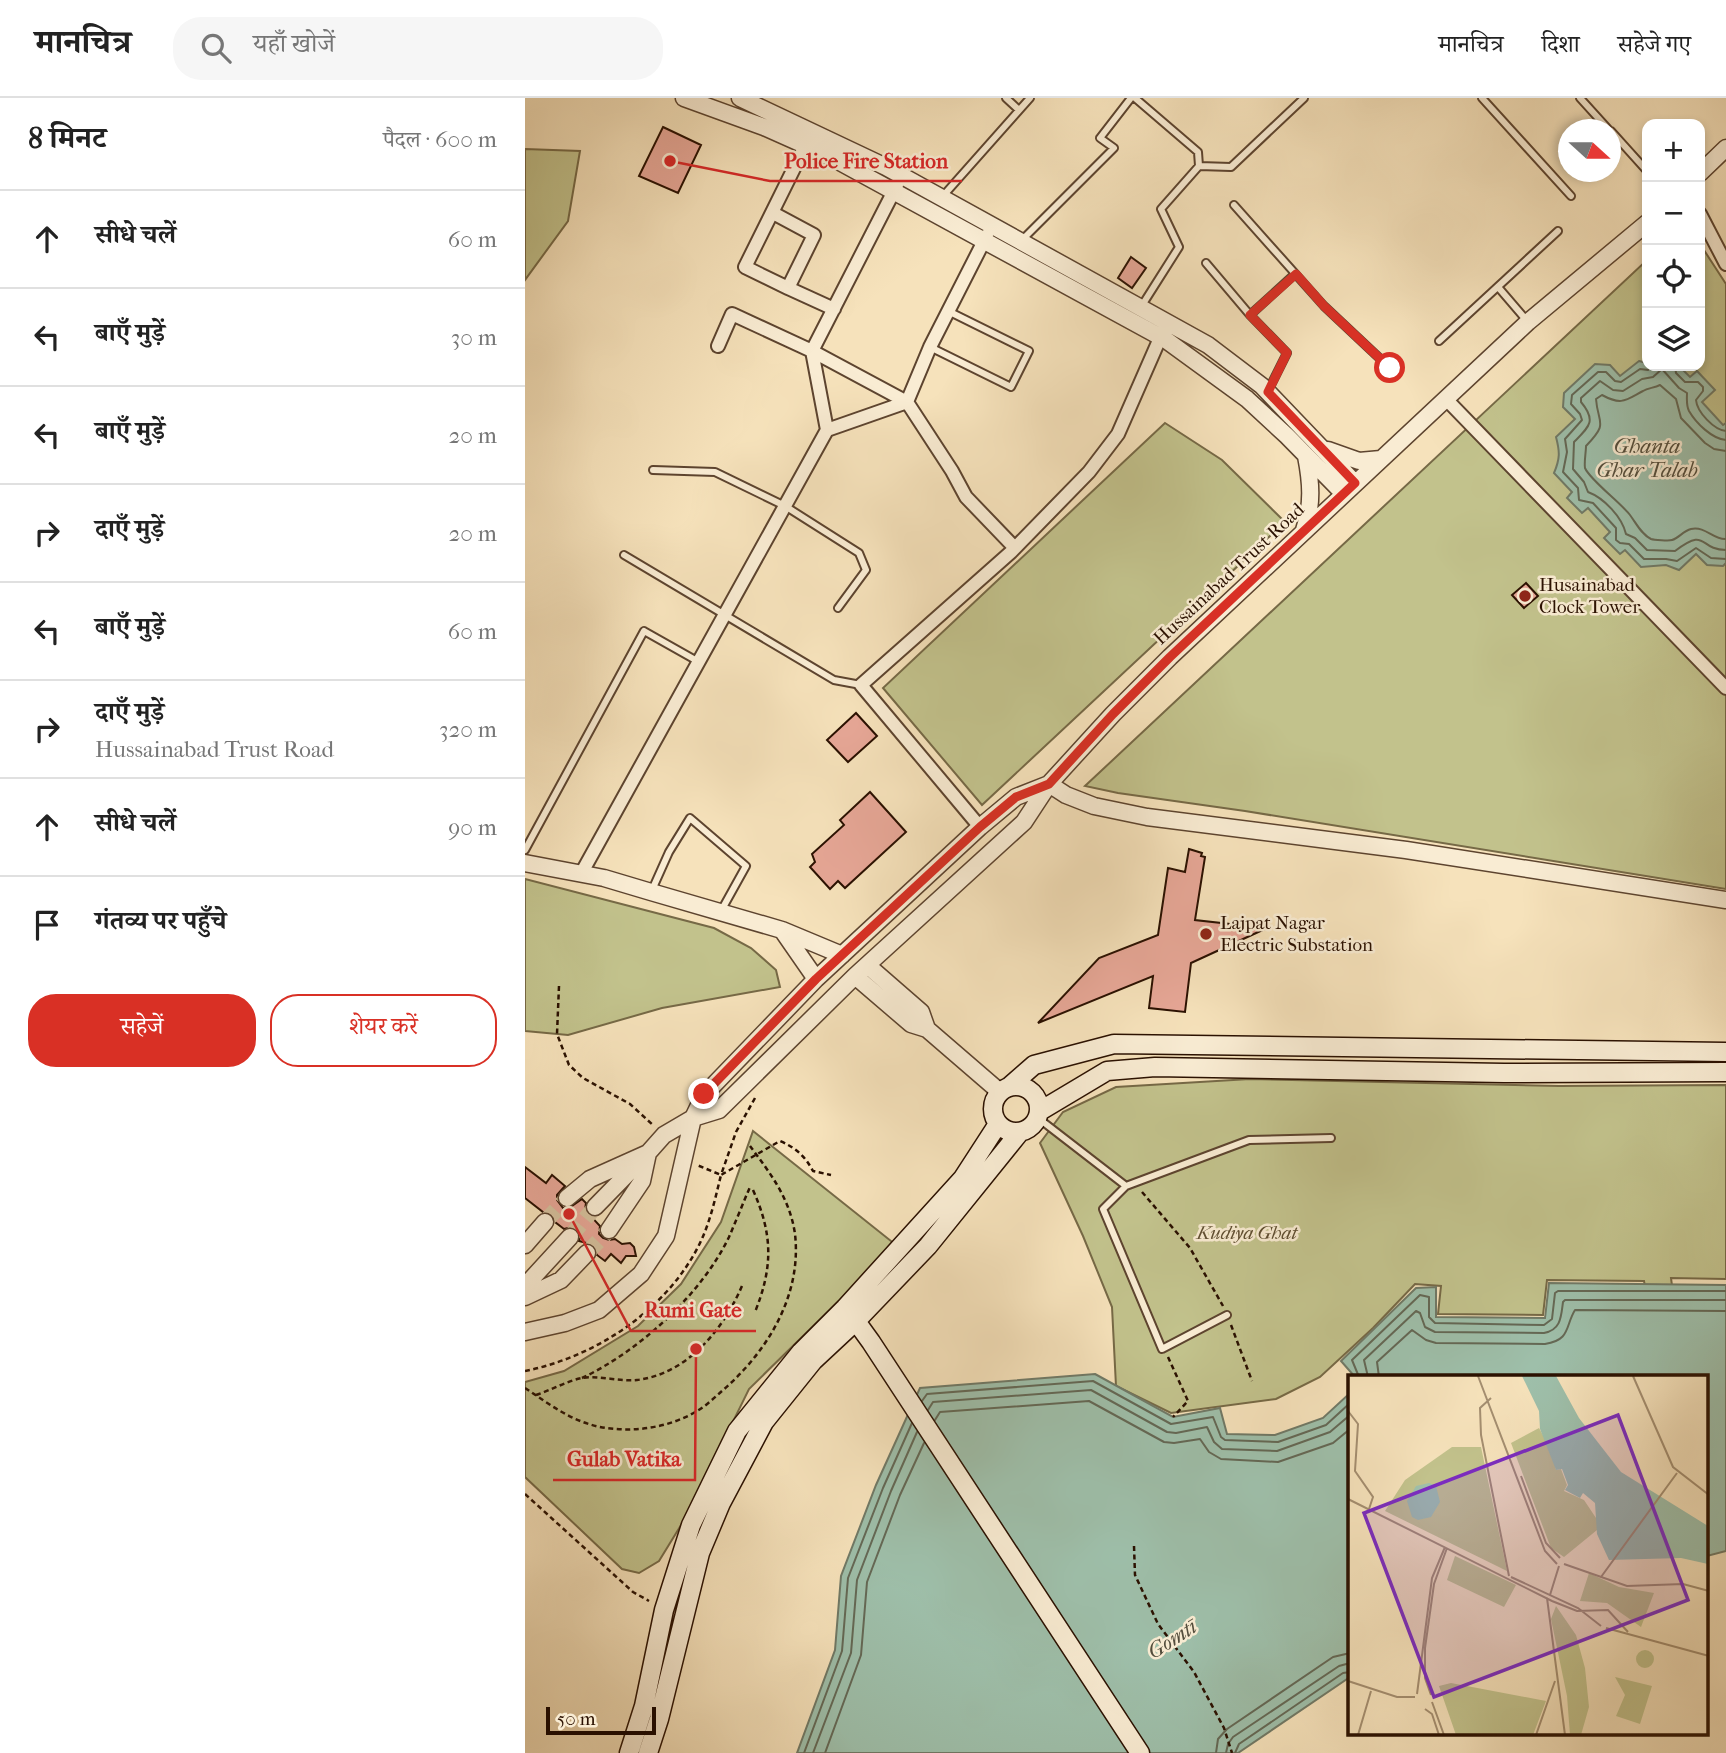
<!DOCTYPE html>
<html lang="hi">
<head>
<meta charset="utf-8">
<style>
  :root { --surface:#fff; --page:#f6f6f6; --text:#222; --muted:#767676; --line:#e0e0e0; --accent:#d93025 }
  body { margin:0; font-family:"IM FELL French Canon","Noto Serif Devanagari",serif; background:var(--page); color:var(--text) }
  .controls { position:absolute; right:21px; top:21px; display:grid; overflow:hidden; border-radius:14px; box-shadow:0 4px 10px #0003 }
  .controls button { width:63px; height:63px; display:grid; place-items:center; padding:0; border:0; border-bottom:2px solid var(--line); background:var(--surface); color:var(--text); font:35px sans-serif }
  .compass { position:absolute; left:1033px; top:21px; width:63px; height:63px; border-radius:50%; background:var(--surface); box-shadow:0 4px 10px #0003; rotate:111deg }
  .scale { position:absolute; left:21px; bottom:18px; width:110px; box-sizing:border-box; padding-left:7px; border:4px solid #2a1000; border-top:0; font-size:19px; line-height:24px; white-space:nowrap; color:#2a1000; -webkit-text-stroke:5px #f9ecd3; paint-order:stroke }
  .stop { position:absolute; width:21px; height:21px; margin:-16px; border:5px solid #d93025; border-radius:50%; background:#fff }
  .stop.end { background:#d93025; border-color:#fff; box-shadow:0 2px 7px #0008 }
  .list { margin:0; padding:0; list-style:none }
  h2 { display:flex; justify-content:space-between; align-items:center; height:91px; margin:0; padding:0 28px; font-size:30px }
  h2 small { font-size:23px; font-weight:400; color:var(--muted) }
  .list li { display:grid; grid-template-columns:46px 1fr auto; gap:21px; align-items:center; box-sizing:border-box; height:98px; padding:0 28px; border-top:2px solid var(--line) }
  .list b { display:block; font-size:26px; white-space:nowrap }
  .list p { margin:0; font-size:23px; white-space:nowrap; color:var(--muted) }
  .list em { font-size:23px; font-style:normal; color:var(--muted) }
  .actions { display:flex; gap:14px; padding:21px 28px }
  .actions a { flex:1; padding:16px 0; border:2px solid var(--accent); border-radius:28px; text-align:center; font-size:24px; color:var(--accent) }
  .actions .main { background:var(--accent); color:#fff }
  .icon { flex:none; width:38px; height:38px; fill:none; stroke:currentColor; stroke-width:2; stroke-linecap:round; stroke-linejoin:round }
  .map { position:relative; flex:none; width:1201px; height:1655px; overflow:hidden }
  header { display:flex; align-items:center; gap:42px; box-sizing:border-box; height:98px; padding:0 35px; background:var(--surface); border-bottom:2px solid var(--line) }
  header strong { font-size:33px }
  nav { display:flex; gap:38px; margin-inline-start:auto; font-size:24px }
  .search { width:490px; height:63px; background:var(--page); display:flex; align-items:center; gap:18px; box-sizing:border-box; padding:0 24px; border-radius:28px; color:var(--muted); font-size:26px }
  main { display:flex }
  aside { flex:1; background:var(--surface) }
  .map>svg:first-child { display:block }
  .green { fill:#c2c28c; stroke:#766946; stroke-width:2 }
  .water { fill:#9ebfaa; stroke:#707966; stroke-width:2 }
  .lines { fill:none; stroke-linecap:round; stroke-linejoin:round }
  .shore { stroke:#646855; stroke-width:2 }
  .building { fill:#e7a797; stroke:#2a1000; stroke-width:2 }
  .tertiary-tunnel { stroke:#d7c29f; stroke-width:16; stroke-dasharray:16 8; stroke-linecap:butt }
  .service-casing { stroke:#5d442f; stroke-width:10 }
  .minor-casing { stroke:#5d442f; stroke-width:16 }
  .tertiary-casing { stroke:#5d442f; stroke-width:19 }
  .secondary-casing { stroke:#2a1000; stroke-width:21 }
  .path { stroke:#2a1000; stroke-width:2.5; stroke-dasharray:5 3.5; stroke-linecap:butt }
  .service { stroke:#f9ecd3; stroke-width:6 }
  .minor { stroke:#f9ecd3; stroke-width:12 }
  .tertiary { stroke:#f9ecd3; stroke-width:16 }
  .secondary { stroke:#f9ecd3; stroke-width:18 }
  .route { stroke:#d93025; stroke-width:9 }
  .poi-dot { fill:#8f2418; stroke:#f9ecd3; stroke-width:2.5 }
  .labels { text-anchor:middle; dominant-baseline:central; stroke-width:5; stroke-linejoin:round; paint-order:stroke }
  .street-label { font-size:19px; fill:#2a1000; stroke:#f9ecd3 }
  .poi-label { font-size:19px; fill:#2a1000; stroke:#f9ecd3; text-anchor:start }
  .park-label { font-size:19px; font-style:italic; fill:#5f4e31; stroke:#f9ecd3 }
  .water-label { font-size:21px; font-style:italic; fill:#534d3c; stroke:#f9ecd3 }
  .inset-road { fill:none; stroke:#a48e70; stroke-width:2 }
  .view { fill:#7b2cbf; fill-opacity:0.15; stroke:#7b2cbf; stroke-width:3.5 }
  .inset-edge { fill:none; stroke:#2a1000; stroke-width:3.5 }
  .leader { fill:none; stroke:#d62828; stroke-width:2.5 }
  .callout-dot { fill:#d62828; stroke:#f9ecd3; stroke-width:2.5 }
  .callout-label { font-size:21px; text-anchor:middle; font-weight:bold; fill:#d62828; stroke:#f9ecd3; stroke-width:5; stroke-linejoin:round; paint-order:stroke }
</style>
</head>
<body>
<header>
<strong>मानचित्र</strong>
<div class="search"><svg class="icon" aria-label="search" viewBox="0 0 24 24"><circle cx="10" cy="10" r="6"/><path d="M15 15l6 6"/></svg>यहाँ खोजें</div>
<nav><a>मानचित्र</a><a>दिशा</a><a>सहेजे गए</a></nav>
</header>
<main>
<aside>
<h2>8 मिनट<small>पैदल · 600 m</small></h2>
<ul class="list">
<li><svg class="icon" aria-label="ahead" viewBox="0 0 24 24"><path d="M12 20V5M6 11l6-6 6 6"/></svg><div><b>सीधे चलें</b></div><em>60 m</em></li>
<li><svg class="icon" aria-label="left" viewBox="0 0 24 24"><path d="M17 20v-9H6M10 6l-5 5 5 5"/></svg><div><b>बाएँ मुड़ें</b></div><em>30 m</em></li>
<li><svg class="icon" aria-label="left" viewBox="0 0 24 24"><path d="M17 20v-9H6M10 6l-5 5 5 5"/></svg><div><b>बाएँ मुड़ें</b></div><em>20 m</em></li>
<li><svg class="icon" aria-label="right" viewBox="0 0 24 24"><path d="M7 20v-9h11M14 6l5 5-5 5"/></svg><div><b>दाएँ मुड़ें</b></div><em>20 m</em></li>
<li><svg class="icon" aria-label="left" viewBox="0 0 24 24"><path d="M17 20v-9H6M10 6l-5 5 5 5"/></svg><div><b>बाएँ मुड़ें</b></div><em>60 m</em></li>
<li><svg class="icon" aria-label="right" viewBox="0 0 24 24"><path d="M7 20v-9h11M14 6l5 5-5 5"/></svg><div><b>दाएँ मुड़ें</b><p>Hussainabad Trust Road</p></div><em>320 m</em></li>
<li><svg class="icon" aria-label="ahead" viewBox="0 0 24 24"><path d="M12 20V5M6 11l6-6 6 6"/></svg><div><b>सीधे चलें</b></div><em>90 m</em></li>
<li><svg class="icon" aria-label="arrive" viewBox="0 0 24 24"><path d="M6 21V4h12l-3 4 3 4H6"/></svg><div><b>गंतव्य पर पहुँचे</b></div></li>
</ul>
<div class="actions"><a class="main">सहेजें</a><a>शेयर करें</a></div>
</aside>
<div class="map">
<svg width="1201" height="1655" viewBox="0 0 1201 1655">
  <rect width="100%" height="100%" fill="#f6e2bb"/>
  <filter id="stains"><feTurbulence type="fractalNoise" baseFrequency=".00286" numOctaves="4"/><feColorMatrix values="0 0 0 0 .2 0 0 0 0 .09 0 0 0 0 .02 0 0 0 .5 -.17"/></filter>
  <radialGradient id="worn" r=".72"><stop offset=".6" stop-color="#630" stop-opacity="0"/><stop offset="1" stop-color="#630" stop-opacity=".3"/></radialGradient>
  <path class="green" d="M0,51L55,53L43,123L0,182Z
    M1175,146L1201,186V791L720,713L593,695L560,688L1122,162V268H1175Z
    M640,325L697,362L760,424L457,707L358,590Z
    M0,781L189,830L226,850L251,872L255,889L137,910L43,937L0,933Z
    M725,981L1034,988L1201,987V1181L1146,1180L1149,1203L1123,1204L1119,1183L1022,1182L1018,1217L913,1216L916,1188L890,1186L848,1230L795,1279L751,1301L646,1315L591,1288L587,1209L558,1138L515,1045L538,1014L591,989Z
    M228,1033L371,1147L224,1291L161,1419L134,1463L114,1475L97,1471L0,1379V1284L39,1273L113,1228L156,1186L196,1124Z"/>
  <path class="water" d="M1114,263L1122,265V268H1154L1165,279L1172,273L1190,292L1177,304L1198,327L1201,325V465L1198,468L1182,467L1171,456L1154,472L1141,467L1116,469L1100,452L1095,456L1079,440L1085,434L1063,410L1057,415L1042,400L1047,394L1029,375C1035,361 1035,354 1031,339L1050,321L1038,309L1039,295L1070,266L1085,267L1095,278Z
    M1024,1185L1201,1187V1453L1182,1458V1279H830L816,1263L891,1190L911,1189V1219L1020,1220Z
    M570,1276L648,1319L695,1310L702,1336L750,1337L798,1320L825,1295V1579L713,1655H272L310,1552L316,1478L351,1387L395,1290Z"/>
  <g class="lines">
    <path class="shore" d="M1128,268L1123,272L1115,271L1096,284L1090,283L1081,274H1073L1047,297L1046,306L1055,316L1057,322L1040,341L1042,354L1038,374L1053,390L1054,402L1068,405L1091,430V442L1095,445L1104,446L1119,461H1141L1152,463L1171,450L1186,460L1201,461
      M1150,268L1151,275L1160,284H1173L1178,289V293L1171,302C1172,314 1189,332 1201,333
      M1201,342C1187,341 1171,325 1164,313C1161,307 1162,301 1162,295L1154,290L1137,271L1128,279L1117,281L1098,293L1088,292L1075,283L1056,300V304C1072,323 1064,329 1049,344L1048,371L1059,384L1063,394C1079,400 1097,419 1101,436L1110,440L1122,452L1150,453C1183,428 1173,452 1201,452
      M1201,353L1189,351L1180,345L1156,320L1151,301L1135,287C1129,290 1123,290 1118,293C1101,302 1097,308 1077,297L1071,301C1073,327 1084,324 1061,348C1061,354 1059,364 1060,370C1065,382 1095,404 1105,417C1111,425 1116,436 1126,441C1129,442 1144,443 1147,442C1154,440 1158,433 1166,431C1181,428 1188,442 1201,441
      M834,1279L827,1262L895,1197L904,1199V1219L910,1225L1019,1227L1027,1221L1030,1195L1033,1193H1201
      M843,1279L839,1262L891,1213L895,1215L900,1229L910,1234L1019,1235C1036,1232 1036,1219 1038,1204L1040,1202H1201
      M854,1279L852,1264L887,1232L901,1242L911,1245L1020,1246C1046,1242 1040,1228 1050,1212L1201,1213
      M397,1303L402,1296L568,1283L646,1326L688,1319L696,1339L700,1342L753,1344L801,1327L825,1305
      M403,1312L408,1304L566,1292L642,1334L651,1335L682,1329L689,1344L697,1351L752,1353L805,1334L825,1317
      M410,1322L415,1314L564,1303L639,1344L649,1345L675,1341L684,1354L696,1361L753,1364L808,1345L825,1331
      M279,1655L317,1553L323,1480L358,1390L387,1325
      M288,1655L326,1555L332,1482L366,1393L392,1334
      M300,1655L336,1557L342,1484L375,1397L399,1345
      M691,1655L693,1641L702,1631L808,1559L825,1555
      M701,1655L703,1646L708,1639L814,1568L825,1565
      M710,1655L714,1646L818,1575L825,1574"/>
  </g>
  <path class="building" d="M138,29L176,47L153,95L114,78Z
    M606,159L621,170L607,190L593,180Z
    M1001,485L1013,498L999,510L987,497Z
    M331,615L352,638L323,664L302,642Z
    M345,694L381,734L320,790L313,783L305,791L285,769L290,764L287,756L319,727L315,722Z
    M664,751L677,755L676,758L680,759L670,822L742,830L666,865L660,914L624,910L628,878L513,925L574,860L633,837L643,770L660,774Z
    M0,1069L21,1085L27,1077L40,1088L32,1097V1102L38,1110H44L57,1101L61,1105L60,1112L75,1128L74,1136L78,1140L84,1142L90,1141L97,1146L105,1145L109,1149L111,1158H101L96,1165L86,1156L80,1163L72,1157L69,1147L54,1143L55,1137L52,1131L47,1129L39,1131L30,1124L26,1116L18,1114L0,1100Z"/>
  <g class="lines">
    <path class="tertiary-tunnel" d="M20,1124L42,1100
      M45,1139L70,1109
      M62,1155L84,1132"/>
    <g class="service-casing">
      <path id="service" d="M481,0L494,12
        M610,0L673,54L674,68L636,111L654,149L616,209
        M957,0L1046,98
        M1055,0L1084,32
        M1086,33L1122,73
        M674,68L706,69L779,0
        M418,98L505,0
        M709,107L799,208L865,270
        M497,142L589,50L575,40L606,0
        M681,165L725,217L762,255L744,291
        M973,189L1003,224
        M725,217L770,176
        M914,243L1033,133
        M405,249L486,289L504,253L423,213
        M128,372L190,374L260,408L334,455L341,472L313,510
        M99,457L309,582L336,587
        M0,752L119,533L174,564
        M127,792L144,754L165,720L221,768L196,813
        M513,1020L601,1088L724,1042L806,1040
        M601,1088L578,1111L637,1251L702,1217"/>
    </g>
    <g class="minor-casing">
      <path id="minor" d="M248,115L289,137L263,190L220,169L284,40
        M1175,116L1201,166
        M263,190L309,211
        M193,248L207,216L287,253L382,304L427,373L441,399L490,450
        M921,301L1201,590
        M302,332L382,304L405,249L462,137
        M455,729L336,587L486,454L564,374L593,336L639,231
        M56,776L302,332L287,253L372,87"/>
    </g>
    <g class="tertiary-casing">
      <path id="tertiary" d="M159,0L239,29L302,57L641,242L722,301L762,338L819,396
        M215,0L361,69L683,247L737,288L830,385
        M1175,75L1201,50
        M803,352L834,363L856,361
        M779,432C788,406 786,384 781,358
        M524,686L541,697L569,708L622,719L881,752L1201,802
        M0,765L79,780L126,794L257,832L317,857
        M257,832L291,881
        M342,867L396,914L402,931
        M330,878L386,926L402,931L475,994
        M42,1100L65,1081L123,1055L139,1037L168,1020L194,1012L330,878L499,724L524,686
        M70,1109L115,1063
        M84,1132L117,1083L123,1055
        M0,1147L20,1124
        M0,1188L45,1139
        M0,1199L36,1182L62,1155
        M0,1234L40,1225L74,1212L116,1176L141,1138L168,1020L179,997L291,881L455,729L491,699L524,686L588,616L645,559L1003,224L1122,125"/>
    </g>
    <g class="secondary-casing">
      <path id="secondary" d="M468 1011a23 23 0 1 1 46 0a23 23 0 1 1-46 0Z
        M485,988L509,967L589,946L1201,954
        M515,1013L582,973L630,969L979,975L1201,974
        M325,1215L346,1244L615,1655
        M104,1655L119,1608L139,1512L166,1427L212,1333L276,1254L320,1210L438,1080L473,1026
        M123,1655L134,1621L175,1455L196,1405L239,1324L288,1263L332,1222L403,1148L495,1034"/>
    </g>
    <path class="path" d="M34,888L32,936L44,967L58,980L105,1006L128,1027
      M230,1000L211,1034L196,1077L255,1043C271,1050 280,1058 288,1073L306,1077
      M228,1092C248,1137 248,1169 230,1214
      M617,1094L665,1150L698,1208
      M706,1227L727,1283
      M643,1259L663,1303L648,1319
      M0,1273C70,1259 140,1213 173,1149C185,1126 190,1101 196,1077L172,1067
      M57,1280C114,1253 176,1197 204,1139C211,1123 218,1105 225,1089
      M0,1290C24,1306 46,1323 75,1329C107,1335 144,1330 172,1313C181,1308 189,1300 197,1293C242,1254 277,1198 270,1136C265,1101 246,1076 225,1048
      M11,1297C26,1292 42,1283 57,1280C75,1277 94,1284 112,1282C162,1276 198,1232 217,1188
      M0,1396L108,1494L124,1503
      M609,1448L610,1477L633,1526L669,1574L699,1630L707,1655"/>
    <use href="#service" class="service"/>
    <use href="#minor" class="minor"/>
    <use href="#tertiary" class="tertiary"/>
    <use href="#secondary" class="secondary"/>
  </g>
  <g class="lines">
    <path class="route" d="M179,996L291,881L455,729L491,699L524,686L588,616L645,559L830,385L743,294L762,255L725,217L771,176L799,208L865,270"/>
  </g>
  <g class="poi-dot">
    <circle cx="1000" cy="498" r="7"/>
    <circle cx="681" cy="836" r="7"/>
  </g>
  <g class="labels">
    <g class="street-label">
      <text transform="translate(704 476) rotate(-43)">Hussainabad Trust Road</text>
    </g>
    <g class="poi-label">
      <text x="1014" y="487">Husainabad<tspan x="1014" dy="22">Clock Tower</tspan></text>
      <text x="695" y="825">Lajpat Nagar<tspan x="695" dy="22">Electric Substation</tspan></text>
    </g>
    <g class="park-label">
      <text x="722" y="1135">Kudiya Ghat</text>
    </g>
    <g class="water-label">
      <text x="1122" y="348">Ghanta<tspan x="1122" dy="24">Ghar Talab</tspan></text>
      <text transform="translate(647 1541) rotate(-33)">Gomtī</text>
    </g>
  </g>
  <g transform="translate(823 1277)">
    <rect width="360" height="360" fill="#f6e2bb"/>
    <path d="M191,53L205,79L208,95L213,94L219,110L216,116L236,125L250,146L249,155L216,182L203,173L163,68ZM104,72H133L159,196L37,136L57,105ZM107,181L168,210L156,232L99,205ZM241,198L271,212L306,218L293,252L259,228L232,226ZM208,231L228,260L237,293L241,332L233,360H222L219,321L203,244ZM288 284a9 9 0 1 1 18 0a9 9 0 1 1-18 0ZM267,302L304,311L292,349L268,341L277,320ZM103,308L198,326L185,360H108L91,311Z" fill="#c2c28c"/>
    <path d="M174,1H208L231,43L273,97L360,151V189L333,183L261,185L249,159L247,128L235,118L232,123L217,115L220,110L214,94L208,95L192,54L191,36ZM81,108L88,111L92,127L83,142L70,145L64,142L59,126L68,111Z" fill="#9ebfaa"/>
    <path class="inset-road" d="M130,1L197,176L209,189M285,1L325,92L361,120M143,23L132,33L133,60L161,201M0,36L10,49L7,96L25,122L21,134M173,101L198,168L212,183M0,124L204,226L229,236L260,235L280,257M216,189L279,211L335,209L361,216M163,202L230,233L253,251M253,202L329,98M202,220L211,191M199,223L217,360M258,253L361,281M0,306L49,322H67M69,319L84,203L97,172M83,320L77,303V273L86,209L99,173M84,327L96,360M77,334L84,339L91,360M10,360L23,316M188,360L207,306"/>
    <path class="view" d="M270,40L340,225L86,322L16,138Z"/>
    <rect width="360" height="360" class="inset-edge"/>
  </g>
  <path class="leader" d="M145 63L245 83H437M44 1116L106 1233H231M171 1251L170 1382H28"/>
  <g class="callout-dot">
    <circle cx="145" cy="63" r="7"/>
    <circle cx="44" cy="1116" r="7"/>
    <circle cx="171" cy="1251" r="7"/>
  </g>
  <g class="callout-label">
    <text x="341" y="70">Police Fire Station</text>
    <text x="168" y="1219">Rumi Gate</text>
    <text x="99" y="1368">Gulab Vatika</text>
  </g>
  <rect width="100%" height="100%" filter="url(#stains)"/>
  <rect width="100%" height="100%" fill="url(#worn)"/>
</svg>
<div class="controls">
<button>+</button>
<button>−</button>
<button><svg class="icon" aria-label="locate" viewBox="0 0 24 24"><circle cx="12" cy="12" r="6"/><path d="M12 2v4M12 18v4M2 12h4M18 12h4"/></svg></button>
<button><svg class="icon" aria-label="layers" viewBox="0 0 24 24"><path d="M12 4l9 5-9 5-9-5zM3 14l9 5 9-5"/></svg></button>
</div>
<svg class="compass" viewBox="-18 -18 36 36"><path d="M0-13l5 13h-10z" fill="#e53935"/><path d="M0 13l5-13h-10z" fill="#767676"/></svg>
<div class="scale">50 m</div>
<div class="stop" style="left:865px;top:270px"></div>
<div class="stop end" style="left:179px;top:996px"></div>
</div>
</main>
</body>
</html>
